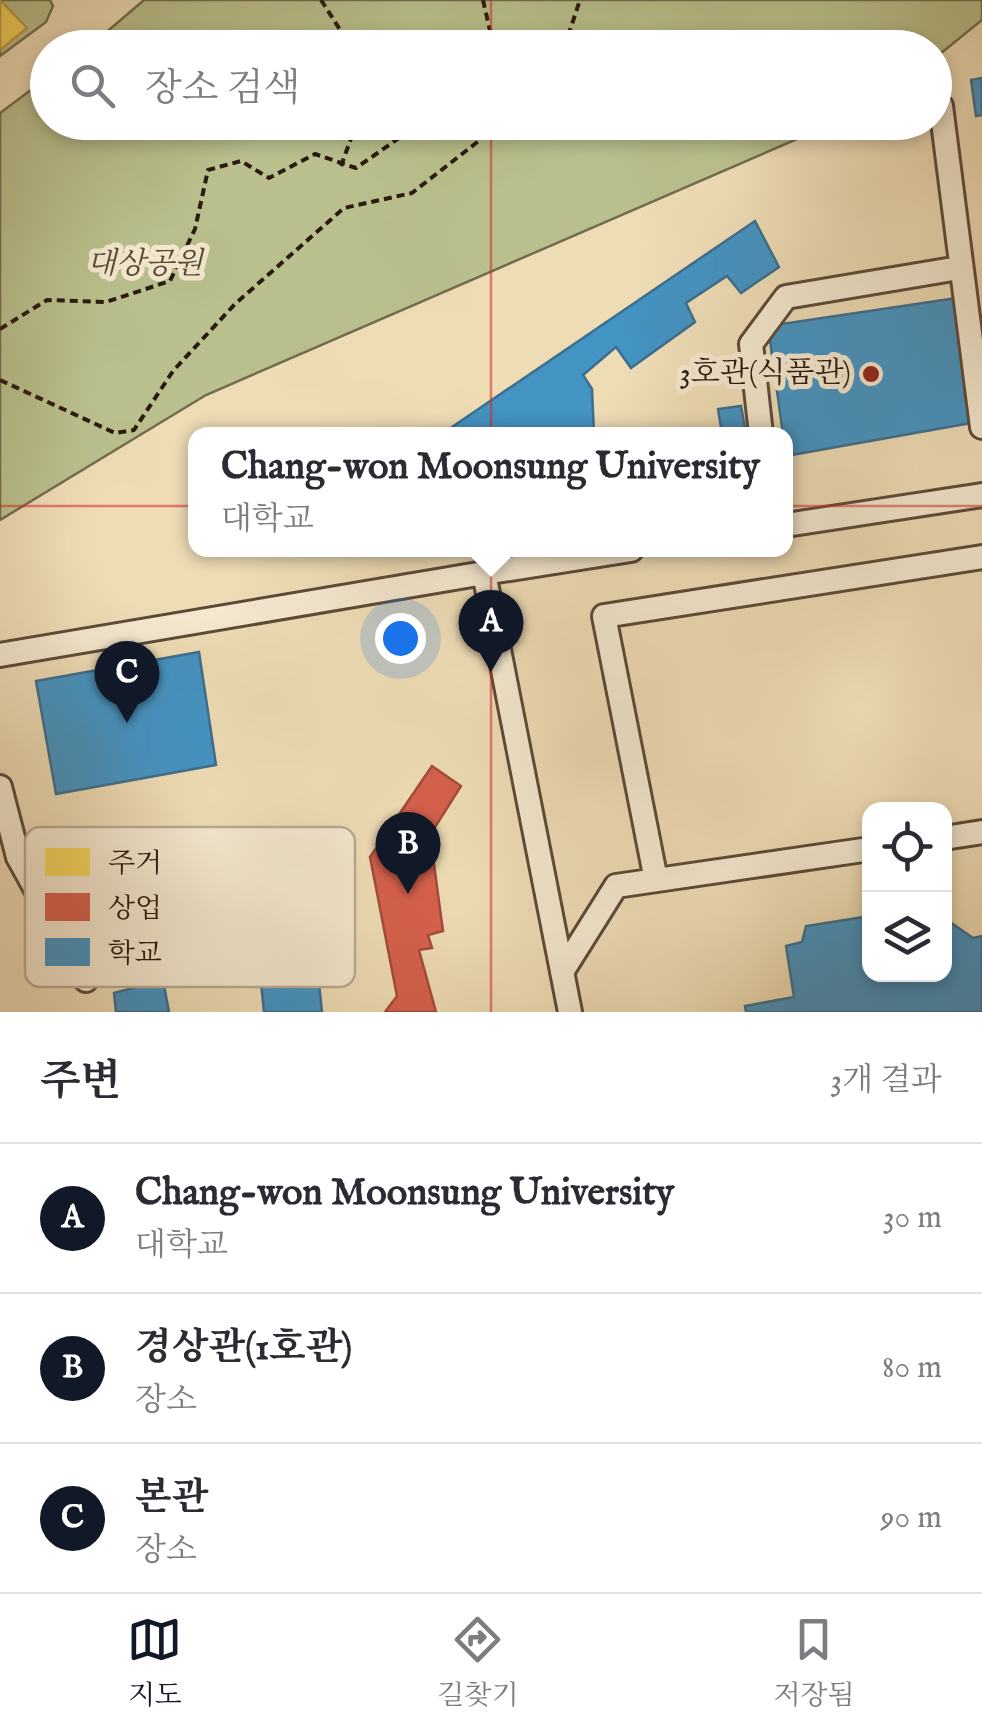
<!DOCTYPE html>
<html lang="ko">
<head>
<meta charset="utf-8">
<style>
  :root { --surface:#fff; --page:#f7f7f7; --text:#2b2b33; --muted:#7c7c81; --line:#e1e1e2; --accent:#111827 }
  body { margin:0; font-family:"IM FELL English","Noto Serif KR",serif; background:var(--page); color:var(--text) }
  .controls { position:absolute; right:30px; bottom:30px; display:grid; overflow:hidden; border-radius:20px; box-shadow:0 5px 15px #0003 }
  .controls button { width:90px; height:90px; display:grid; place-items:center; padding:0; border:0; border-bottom:2px solid var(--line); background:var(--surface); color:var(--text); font:50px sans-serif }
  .you { position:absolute; left:400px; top:638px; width:35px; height:35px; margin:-25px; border:8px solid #fff; border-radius:50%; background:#1a73e8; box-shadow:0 0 0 15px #1a73e833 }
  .badge { display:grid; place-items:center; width:65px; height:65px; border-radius:50%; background:var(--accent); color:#fff; font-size:32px; font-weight:700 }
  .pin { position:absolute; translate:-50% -82px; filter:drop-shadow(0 2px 5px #0008) }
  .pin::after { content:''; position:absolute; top:52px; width:35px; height:30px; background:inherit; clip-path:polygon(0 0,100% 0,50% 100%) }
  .popup { position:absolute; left:188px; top:427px; width:605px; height:130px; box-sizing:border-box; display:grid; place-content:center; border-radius:20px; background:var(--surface); filter:drop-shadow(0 2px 8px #0005); font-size:32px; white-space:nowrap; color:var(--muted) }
  .popup b { font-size:38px; color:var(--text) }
  .popup::after { content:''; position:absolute; left:50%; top:100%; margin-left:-20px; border:20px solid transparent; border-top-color:var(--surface) }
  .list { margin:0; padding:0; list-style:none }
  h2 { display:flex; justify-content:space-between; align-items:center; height:130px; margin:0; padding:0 40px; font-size:42px }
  h2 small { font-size:32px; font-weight:400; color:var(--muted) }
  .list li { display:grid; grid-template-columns:65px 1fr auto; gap:30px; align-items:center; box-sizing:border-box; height:150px; padding:0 40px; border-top:2px solid var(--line) }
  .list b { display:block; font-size:38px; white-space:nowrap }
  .list p { margin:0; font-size:32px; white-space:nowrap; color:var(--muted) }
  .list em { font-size:32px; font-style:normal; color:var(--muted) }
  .icon { flex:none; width:55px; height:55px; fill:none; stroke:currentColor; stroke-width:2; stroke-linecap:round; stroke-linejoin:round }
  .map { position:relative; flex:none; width:982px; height:1012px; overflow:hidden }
  .search { position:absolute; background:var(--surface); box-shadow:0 5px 15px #0003; left:30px; right:30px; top:30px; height:110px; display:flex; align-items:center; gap:25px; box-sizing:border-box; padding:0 35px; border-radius:55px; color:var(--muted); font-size:38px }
  .sheet { height:580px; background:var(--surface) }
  nav { display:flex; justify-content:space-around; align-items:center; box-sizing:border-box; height:140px; border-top:2px solid var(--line); background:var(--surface); font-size:28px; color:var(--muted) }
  nav a { display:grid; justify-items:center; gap:5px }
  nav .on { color:var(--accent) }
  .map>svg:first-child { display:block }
  .green { fill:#b9c08d; stroke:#726c4e; stroke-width:2.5 }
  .homes { fill:#f6d55c; stroke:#b99d45; stroke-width:2.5 }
  .shops { fill:#d6604d; stroke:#a34b3b; stroke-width:2.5 }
  .schools { fill:#4393c3; stroke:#3c6e8d; stroke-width:2.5 }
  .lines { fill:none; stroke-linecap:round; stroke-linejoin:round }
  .minor-casing { stroke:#5c4a39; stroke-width:28 }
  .path { stroke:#2b1910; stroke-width:4; stroke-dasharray:8 5; stroke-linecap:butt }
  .minor { stroke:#f4e8cf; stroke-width:22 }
  .grid { fill:none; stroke:#d62828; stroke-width:2.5; stroke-opacity:0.55 }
  .poi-dot { fill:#8f2418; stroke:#f4e8cf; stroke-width:4 }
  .labels { text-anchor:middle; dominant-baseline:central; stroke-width:10; stroke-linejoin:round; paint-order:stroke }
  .park-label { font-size:30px; font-style:italic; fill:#564b36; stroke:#f4e8cf }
  .poi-label { font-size:30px; fill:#2b1910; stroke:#f4e8cf; text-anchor:end }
  .key { fill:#f4e8cf; stroke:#b8aa96; stroke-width:2.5 }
  .key-label { font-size:28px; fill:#2b1910 }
</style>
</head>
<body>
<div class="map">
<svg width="982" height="1012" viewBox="0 0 982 1012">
  <rect width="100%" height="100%" fill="#eedcb5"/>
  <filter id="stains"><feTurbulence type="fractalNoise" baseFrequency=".002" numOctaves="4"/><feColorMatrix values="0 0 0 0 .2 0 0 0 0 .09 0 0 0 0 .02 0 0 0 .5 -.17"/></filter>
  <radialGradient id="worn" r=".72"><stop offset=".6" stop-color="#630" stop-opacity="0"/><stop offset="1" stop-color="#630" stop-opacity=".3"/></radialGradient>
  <path class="green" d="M0,0H50L53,6L46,22L0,56Z
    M144,0H982V20L935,58L934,48L89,47Z
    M47,78L48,122L834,123L206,395L0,520V113Z"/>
  <path class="homes" d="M0,0L27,28L0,50Z"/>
  <path class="shops" d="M432,766L461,786L430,835L443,931L428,935L432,948L419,950L436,1012H385L397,996L370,857Z"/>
  <path class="schools" d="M982,78V115L976,116L971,80Z
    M755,221L779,267L741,293L727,276L686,303L695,322L631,368L616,347L583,375L592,389L594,434H457L452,427Z
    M957,298L977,422L786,456L768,326Z
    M741,406L746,434H722L718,409Z
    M199,652L216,765L56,794L36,681Z
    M312,916L322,1012H264L255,924Z
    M870,916V974H944V918L973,938L982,936V1012H746L745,1006L794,997L786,946L802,942L806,926Z
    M163,980L169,1012H116L114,993Z"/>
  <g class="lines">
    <g class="minor-casing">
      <path id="minor" d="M941,106L982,427
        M761,434L751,344L786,297L959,268
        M786,525L982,495
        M484,573L631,550
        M0,655L484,573L570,1012
        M0,787L18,857L86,980
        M944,838L982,832
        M656,880L604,616L982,557
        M562,972L616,886L870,849"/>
    </g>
    <path class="path" d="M321,0L346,39L337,48
      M483,0L494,48
      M564,48L580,0
      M341,166L357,122
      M0,329L47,300L106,302L170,281L195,229L208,170L241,161L269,178L315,154L356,168L422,122
      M0,380L115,433L134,430L173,371L235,304L344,208L412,193L503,122"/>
    <use href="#minor" class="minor"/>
  </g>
  <path class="grid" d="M491,0V48M491,122V1012M0,506H982"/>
  <circle class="poi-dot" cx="871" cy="374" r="10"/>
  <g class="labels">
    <g class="park-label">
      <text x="145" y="265">대상공원</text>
    </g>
    <g class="poi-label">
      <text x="851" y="374">3호관(식품관)</text>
    </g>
  </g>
  <rect x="25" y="827" width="330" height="160" rx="15" class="key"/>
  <rect x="45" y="848" width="45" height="28" fill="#f6d55c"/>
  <rect x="45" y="893" width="45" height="28" fill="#d6604d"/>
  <rect x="45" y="938" width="45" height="28" fill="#4393c3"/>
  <g class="key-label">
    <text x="108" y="872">주거</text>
    <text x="108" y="917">상업</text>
    <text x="108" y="962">학교</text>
  </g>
  <rect width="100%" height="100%" filter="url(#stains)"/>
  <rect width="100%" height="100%" fill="url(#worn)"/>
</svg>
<div class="controls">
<button><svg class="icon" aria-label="locate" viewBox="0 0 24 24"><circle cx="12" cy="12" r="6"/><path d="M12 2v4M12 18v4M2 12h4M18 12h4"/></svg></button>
<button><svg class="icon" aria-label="layers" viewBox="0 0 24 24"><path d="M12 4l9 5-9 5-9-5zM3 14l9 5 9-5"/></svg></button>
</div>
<div class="you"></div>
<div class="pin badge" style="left:491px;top:672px">A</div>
<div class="popup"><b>Chang-won Moonsung University</b>대학교</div>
<div class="pin badge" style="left:408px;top:894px">B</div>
<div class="pin badge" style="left:127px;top:723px">C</div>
<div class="search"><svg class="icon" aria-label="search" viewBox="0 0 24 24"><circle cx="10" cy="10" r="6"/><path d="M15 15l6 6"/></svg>장소 검색</div>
</div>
<section class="sheet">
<h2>주변<small>3개 결과</small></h2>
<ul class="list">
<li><span class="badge">A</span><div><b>Chang-won Moonsung University</b><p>대학교</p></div><em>30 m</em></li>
<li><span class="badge">B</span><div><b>경상관(1호관)</b><p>장소</p></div><em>80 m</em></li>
<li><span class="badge">C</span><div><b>본관</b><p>장소</p></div><em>90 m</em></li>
</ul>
</section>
<nav>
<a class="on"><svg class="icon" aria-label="map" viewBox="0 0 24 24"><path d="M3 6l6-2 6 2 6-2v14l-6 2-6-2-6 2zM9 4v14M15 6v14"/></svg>지도</a>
<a><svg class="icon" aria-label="directions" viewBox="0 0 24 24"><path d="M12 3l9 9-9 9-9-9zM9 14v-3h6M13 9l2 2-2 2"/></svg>길찾기</a>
<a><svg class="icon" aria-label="saved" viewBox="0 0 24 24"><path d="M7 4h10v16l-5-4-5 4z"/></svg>저장됨</a>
</nav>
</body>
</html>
